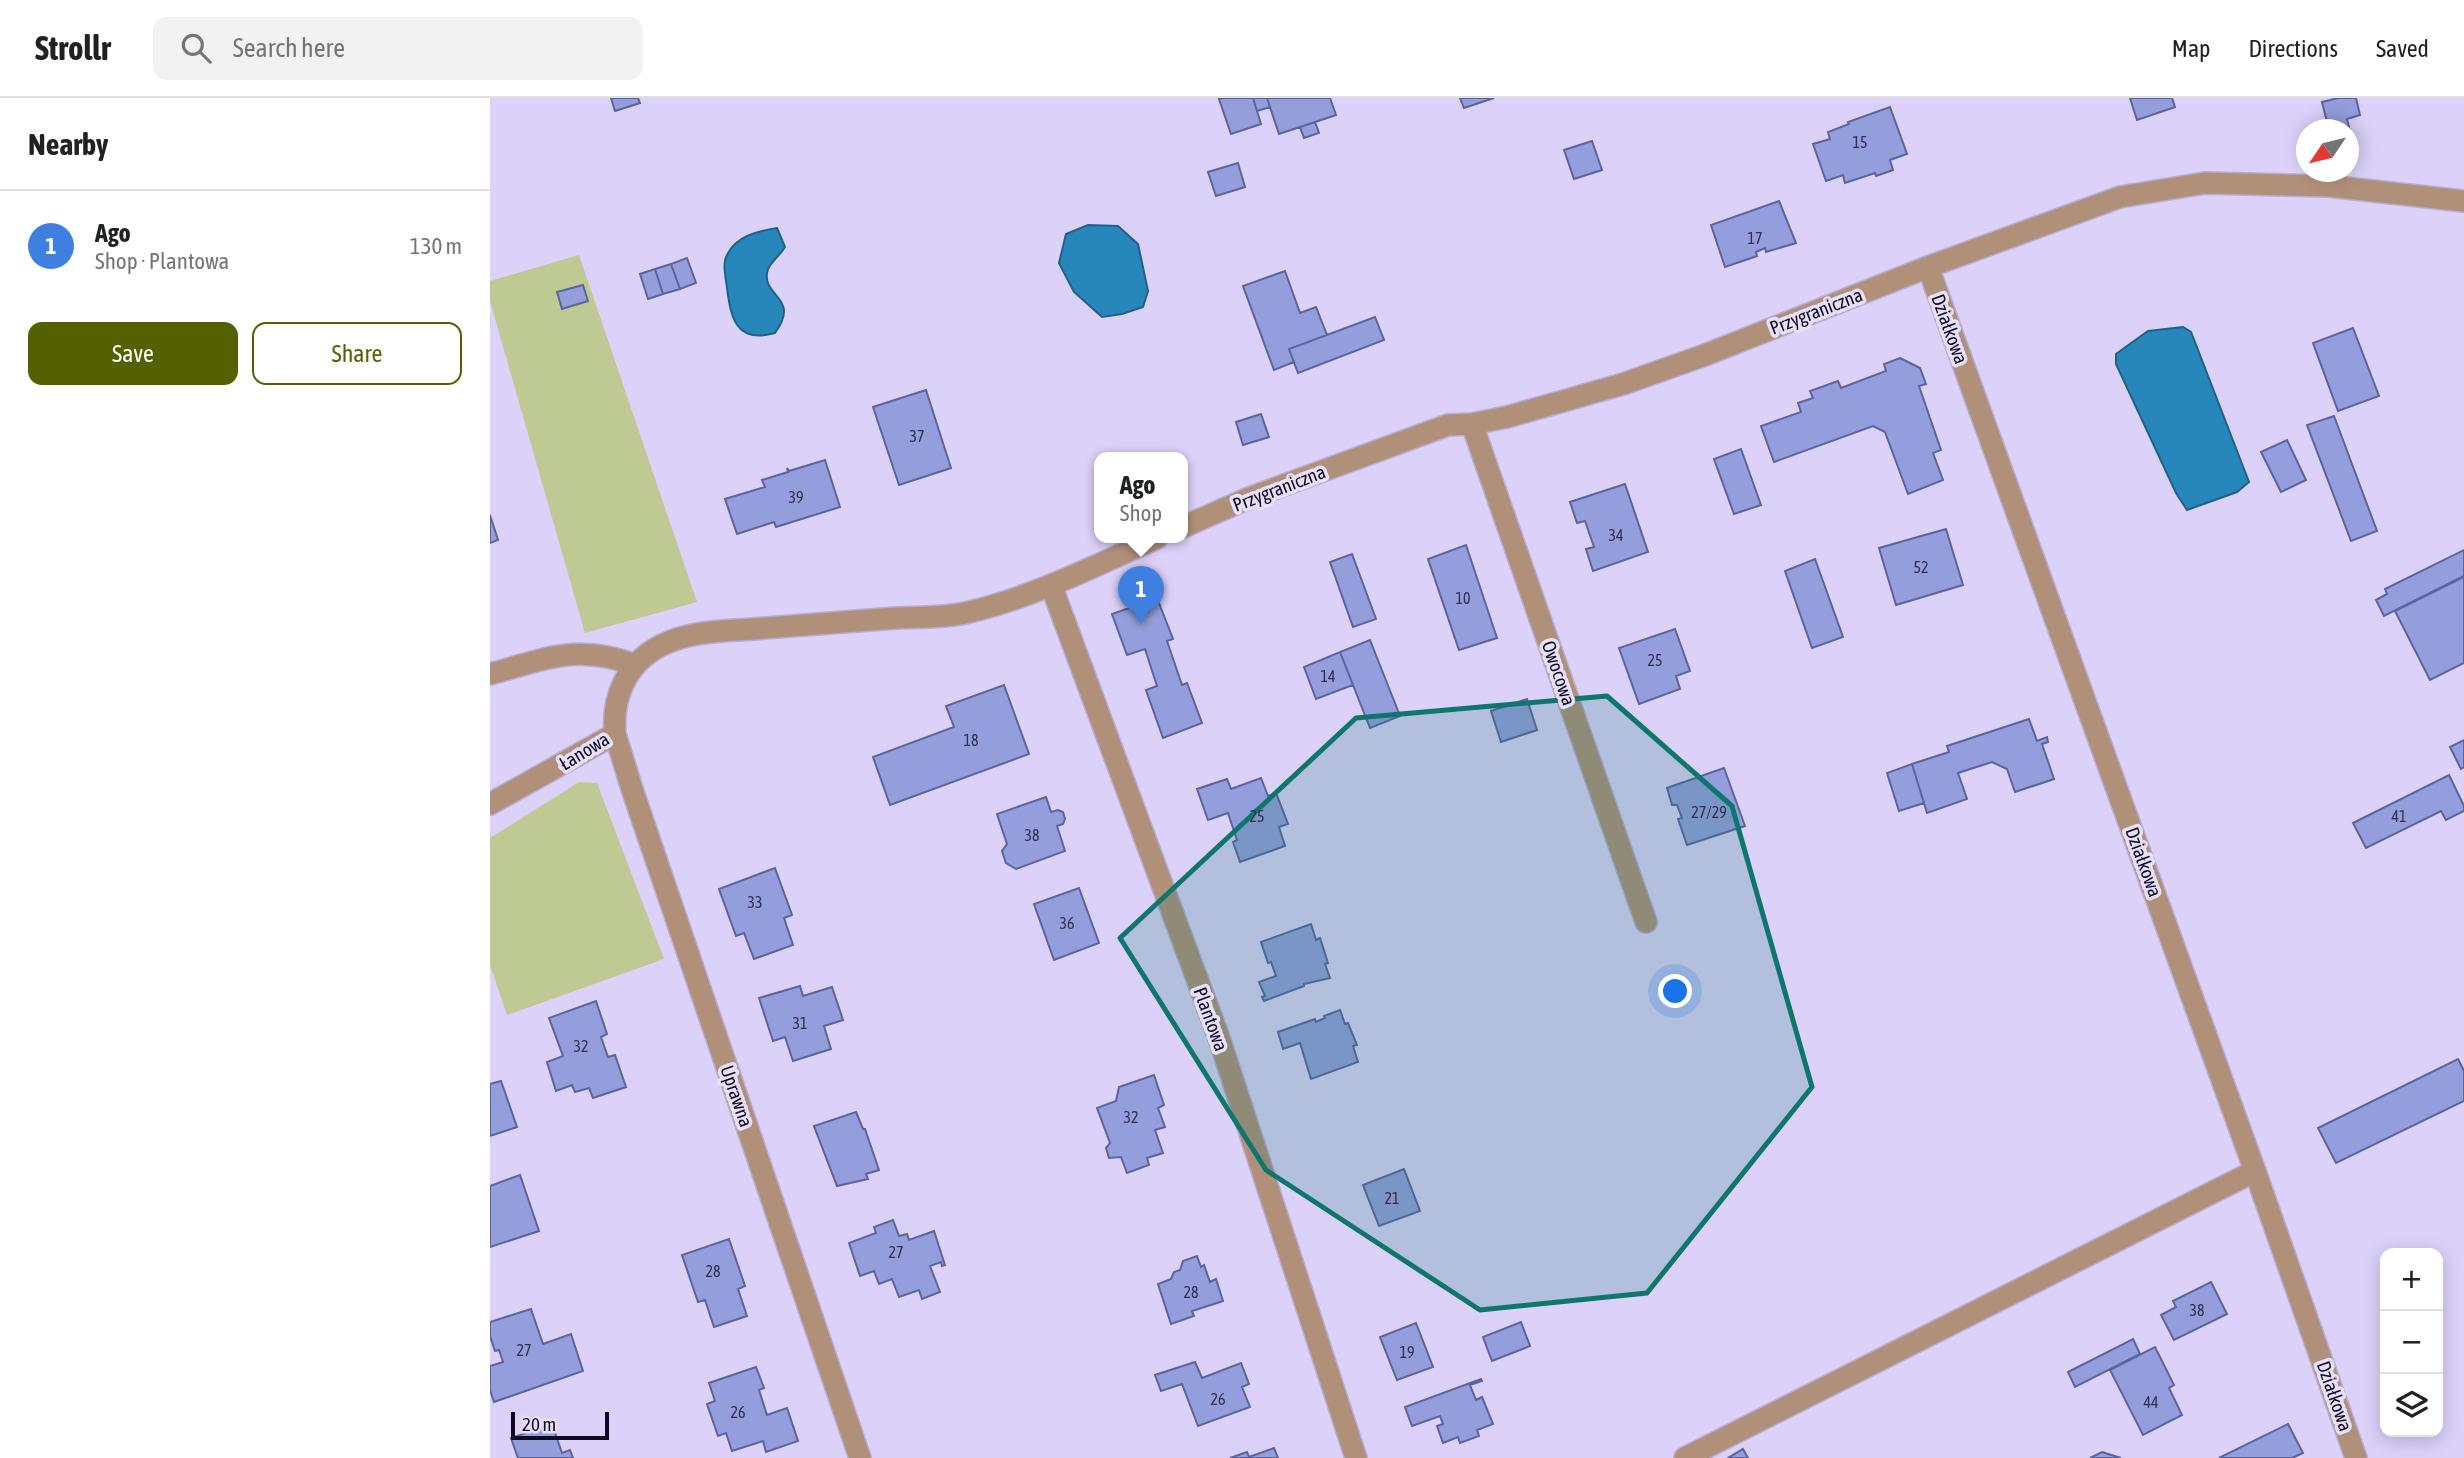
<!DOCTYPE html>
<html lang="en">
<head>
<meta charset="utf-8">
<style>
  :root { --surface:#fff; --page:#f2f2f2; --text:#202124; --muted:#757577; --line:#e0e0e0; --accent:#556000 }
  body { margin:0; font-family:"Asap Condensed",sans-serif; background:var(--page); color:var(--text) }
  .controls { position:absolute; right:21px; bottom:21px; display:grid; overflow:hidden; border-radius:14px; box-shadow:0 4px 18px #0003 }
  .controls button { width:63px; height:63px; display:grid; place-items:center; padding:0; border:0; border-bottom:2px solid var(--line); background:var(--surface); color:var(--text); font:35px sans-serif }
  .compass { position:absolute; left:1806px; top:21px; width:63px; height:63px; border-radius:50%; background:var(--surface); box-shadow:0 4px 18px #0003; rotate:235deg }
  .scale { position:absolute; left:21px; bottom:18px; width:98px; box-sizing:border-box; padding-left:7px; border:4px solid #110920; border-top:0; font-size:19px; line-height:24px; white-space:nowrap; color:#110920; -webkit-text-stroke:5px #e7e0fb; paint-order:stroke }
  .you { position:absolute; left:1186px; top:894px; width:24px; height:24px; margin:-18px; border:5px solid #fff; border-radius:50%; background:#1a73e8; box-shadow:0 0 0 10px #1a73e833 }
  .badge { display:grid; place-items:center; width:46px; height:46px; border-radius:50%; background:var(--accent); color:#fff; font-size:23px; font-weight:700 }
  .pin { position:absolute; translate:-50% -58px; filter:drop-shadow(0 2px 4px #0008) }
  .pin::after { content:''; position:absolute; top:37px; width:24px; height:21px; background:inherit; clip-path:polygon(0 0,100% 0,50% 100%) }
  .popup { position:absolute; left:604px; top:354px; width:94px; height:91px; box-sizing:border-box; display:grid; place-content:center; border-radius:14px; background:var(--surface); filter:drop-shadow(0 2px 5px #0005); font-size:23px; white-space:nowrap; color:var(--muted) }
  .popup b { font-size:26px; color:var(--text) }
  .popup::after { content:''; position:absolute; left:50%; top:100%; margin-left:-14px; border:14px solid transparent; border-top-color:var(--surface) }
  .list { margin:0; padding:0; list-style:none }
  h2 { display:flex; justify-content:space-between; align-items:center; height:91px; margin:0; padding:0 28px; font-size:30px }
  h2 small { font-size:23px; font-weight:400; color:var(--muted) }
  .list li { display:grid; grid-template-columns:46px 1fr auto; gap:21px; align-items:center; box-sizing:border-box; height:112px; padding:0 28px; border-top:2px solid var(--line) }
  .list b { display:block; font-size:26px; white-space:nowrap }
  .list p { margin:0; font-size:23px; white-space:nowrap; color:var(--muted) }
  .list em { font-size:23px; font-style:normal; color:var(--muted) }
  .actions { display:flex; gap:14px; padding:21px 28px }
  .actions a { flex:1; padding:16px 0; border:2px solid var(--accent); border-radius:14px; text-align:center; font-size:24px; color:var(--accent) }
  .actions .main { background:var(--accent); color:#fff }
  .icon { flex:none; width:38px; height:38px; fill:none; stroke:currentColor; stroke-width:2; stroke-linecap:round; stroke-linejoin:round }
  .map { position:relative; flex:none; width:1974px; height:1360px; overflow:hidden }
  header { display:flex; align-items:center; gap:42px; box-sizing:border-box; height:98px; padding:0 35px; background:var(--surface); border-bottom:2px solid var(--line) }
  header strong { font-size:33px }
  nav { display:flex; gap:38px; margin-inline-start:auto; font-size:24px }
  .search { width:490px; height:63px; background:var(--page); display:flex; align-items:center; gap:18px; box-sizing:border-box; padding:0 24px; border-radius:14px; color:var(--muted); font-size:26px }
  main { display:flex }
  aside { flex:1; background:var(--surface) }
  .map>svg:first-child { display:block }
  .green { fill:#bec994 }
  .water { fill:#2787ba; stroke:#20618c; stroke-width:2 }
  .building { fill:#949edd; stroke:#5c649e; stroke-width:2 }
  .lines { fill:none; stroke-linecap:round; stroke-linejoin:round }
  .minor-casing { stroke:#b7add2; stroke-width:24 }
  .minor { stroke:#b19079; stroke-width:21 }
  .marked { fill:#0f766e; fill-opacity:0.2; stroke:#0f766e; stroke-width:5; stroke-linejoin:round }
  .labels { text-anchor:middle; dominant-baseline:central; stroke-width:7; stroke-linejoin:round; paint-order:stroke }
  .number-label { font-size:16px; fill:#322e4f }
  .street-label { font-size:19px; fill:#110920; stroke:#e7e0fb }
</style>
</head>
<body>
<header>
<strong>Strollr</strong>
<div class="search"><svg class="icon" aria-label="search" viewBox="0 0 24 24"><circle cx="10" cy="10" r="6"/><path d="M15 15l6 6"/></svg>Search here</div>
<nav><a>Map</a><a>Directions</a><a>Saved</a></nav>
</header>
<main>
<aside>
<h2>Nearby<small></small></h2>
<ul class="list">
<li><span class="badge" style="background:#3f7fe0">1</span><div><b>Ago</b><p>Shop · Plantowa</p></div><em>130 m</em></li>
</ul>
<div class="actions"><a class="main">Save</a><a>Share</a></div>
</aside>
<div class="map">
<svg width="1974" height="1360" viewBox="0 0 1974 1360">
  <rect width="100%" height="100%" fill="#dbd1f9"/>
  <path class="green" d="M89,157L207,504L95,535L0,203V183Z
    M89,684L107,685L174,861L17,917L0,867V740Z"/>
  <path class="water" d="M598,127L628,128L648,146L658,193L653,209L632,216L612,219L584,194L569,165L576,136Z
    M287,130L295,149C291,156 281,164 278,171C269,199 312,198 285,235C246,246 241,220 237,190C236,180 232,166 237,157C246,138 268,133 287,130Z
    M1693,229L1701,234L1759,384L1747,394L1697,412L1686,395L1626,266V256L1658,233Z"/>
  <path class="building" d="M121,0H148L150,5L125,13Z
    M733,0H763L771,26L741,36L729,1Z
    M763,0H777L780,9L767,13Z
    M777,0H840L846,17L789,36Z
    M970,0H1004L974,10Z
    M1640,0H1682L1685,9L1647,22Z
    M1848,0H1866L1870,17L1857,21L1861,37H1858V32H1839L1832,4Z
    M1400,9L1417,56L1400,62L1403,72L1386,78L1385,75L1355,85L1353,77L1336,83L1323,46L1340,41L1338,34L1359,26L1358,24Z
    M825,24L829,35L814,40L810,29Z
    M1102,43L1112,72L1084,81L1074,52Z
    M748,65L755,89L726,98L718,74Z
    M1289,103L1306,145L1276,154L1275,150L1266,154L1267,158L1235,169L1221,127Z
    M197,160L206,185L190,191L181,166Z
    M181,166L190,191L173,196L165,171Z
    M165,171L173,196L158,201L150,176Z
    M795,173L810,215L826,209L837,237L799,251L804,264L784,272L753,188Z
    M93,187L98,203L72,211L67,194Z
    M885,219L894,242L808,275L799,251Z
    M1863,230L1889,298L1848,313L1823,245Z
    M1410,260L1430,270L1436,286L1429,288L1451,352L1443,355L1453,382L1418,396L1395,334L1383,328L1284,364L1271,328L1311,314L1308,305L1323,300L1320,293L1348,283L1351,290L1396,273L1394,266Z
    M436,292L461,370L409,387L383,309Z
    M771,316L779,339L753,347L746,324Z
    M1844,318L1887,433L1861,443L1817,327Z
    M1797,342L1816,382L1791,394L1771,354Z
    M1251,351L1271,407L1244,416L1224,361Z
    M335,362L350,409L286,429L284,424L247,436L235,401L275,389L272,382L298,374L297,370L299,373Z
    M1135,386L1158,454L1103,473L1096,451L1104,449L1095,423L1087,425L1080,404Z
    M0,417L8,442L0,445Z
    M1456,431L1473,487L1406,507L1389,450Z
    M976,447L1007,540L969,552L938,461Z
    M1974,452V478L1894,518L1886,502L1897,496L1895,491Z
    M862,456L886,521L863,529L840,464Z
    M1325,461L1353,539L1322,550L1295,473Z
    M1974,479V565L1940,582L1905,513Z
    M667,500L683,541L677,543L692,587L697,585L712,625L673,640L656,592L667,588L655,551L637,557L622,516Z
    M1185,531L1200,573L1186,578L1190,591L1149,606L1129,550Z
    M880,542L910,618L880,630L850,554Z
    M850,554L863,587L826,601L814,569Z
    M514,587L539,656L400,707L383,659L464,629L456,608Z
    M1037,601L1047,632L1011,644L1001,613Z
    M1539,621L1547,643L1557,639L1558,644L1552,646L1564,681L1525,694L1517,671L1502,664L1468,675L1477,701L1437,715L1422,666L1459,654L1457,648Z
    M1974,642V669L1971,671L1960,649Z
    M1422,666L1434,705L1409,713L1397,675Z
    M1234,670L1255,728L1197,747L1188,721L1192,720L1187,707H1182L1177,690Z
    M1959,677L1974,708V713L1956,722L1951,713L1876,750L1863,725Z
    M771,680L778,698L786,695L798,726L789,729L795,748L750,764L743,744L747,742L738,715L718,722L707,691L737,681L741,691Z
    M556,699L561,714L568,712L573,714L575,721L573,726L567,728L575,753L526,771L516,765L512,753L517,746L507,716Z
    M285,770L302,817L294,820L303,847L264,861L254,835L246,838L229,791Z
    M589,790L609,845L564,862L544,806Z
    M821,826L826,842L830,840L838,865L835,866L840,880L814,886V888L774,903L772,899L775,898L769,884L786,878L781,864L778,865L771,844Z
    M310,888L313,898L342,889L353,922L334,928L341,951L303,963L295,939L283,943L269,900Z
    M106,903L117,936L111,939L118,959L125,957L136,989L103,1000L99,990L85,994L82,987L66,993L57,964L73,958L59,920Z
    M850,912L855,926L858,925L867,947L863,948L868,964L821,981L810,945L793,951L788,934L825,921L826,924L835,920L834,918Z
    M1968,961L1974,973V1003L1846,1065L1828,1030Z
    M664,977L674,1007L668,1010L675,1029L665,1032L673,1055L657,1060L659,1067L637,1075L631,1059L619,1060L616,1050L620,1045L607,1010L626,1003L629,989Z
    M11,983L27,1029L0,1038V986Z
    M366,1014L373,1031H375L389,1072L376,1076L378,1081L347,1088L324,1028Z
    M914,1071L930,1113L889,1128L873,1087Z
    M30,1077L49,1133L0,1149V1088Z
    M403,1122L409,1138L417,1136L419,1142L444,1133L455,1167L452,1168L451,1164L440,1168L450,1194L432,1201L429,1192L409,1199L402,1181L389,1186L384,1173L370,1178L359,1145L386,1135L384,1129Z
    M239,1141L255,1188L248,1191L257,1218L224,1229L215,1202L208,1204L192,1157Z
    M707,1158L711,1169L714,1167L720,1184L726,1181L733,1203L702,1213L704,1218L681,1226L668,1186L681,1181L684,1174L690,1172L693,1163Z
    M1721,1184L1737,1216L1684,1242L1671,1217L1686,1209L1683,1203Z
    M41,1211L53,1246L81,1236L93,1273L4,1304L0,1292V1268L13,1264L9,1252L5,1253L0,1238V1224Z
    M1031,1224L1040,1248L1002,1263L993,1239Z
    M926,1225L943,1269L907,1282L890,1239Z
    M1643,1241L1650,1256L1585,1289L1578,1274Z
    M1665,1249L1684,1287L1679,1290L1692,1317L1653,1337L1620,1272Z
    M705,1264L712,1280L751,1265L759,1286L752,1289L760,1309L708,1328L692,1286L671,1293L665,1277Z
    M266,1269L274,1290L269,1292L277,1317L297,1310L308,1343L276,1354L273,1343L242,1353L236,1335L228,1338L217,1306L225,1303L219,1285Z
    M991,1281L992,1283L980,1287L986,1302L992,1299L1003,1326L987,1332L989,1338L970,1345L968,1339L953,1345L947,1328L953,1326L950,1318L922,1328L915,1309Z
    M62,1326L72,1355L80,1352L83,1360H28L21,1340Z
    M1798,1326L1813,1355L1802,1360H1729Z
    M784,1350L788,1360H740L757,1354L759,1359Z
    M1253,1351L1258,1360H1238Z
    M1612,1354L1631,1360H1600Z"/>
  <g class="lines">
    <g class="minor-casing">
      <path id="minor" d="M1438,169L1765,1073L1866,1360
        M982,326L1156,824
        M693,429L759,400L958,327L982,326L1017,319L1133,286L1215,257L1438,169L1630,99L1715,85L1838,88L1974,103
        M561,487L729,940L866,1360
        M0,576C56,561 87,545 145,567
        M125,636L142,691L370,1360
        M0,706L125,636C122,599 136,566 170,548C198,533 233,533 263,531C311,527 359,524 406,520C428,519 453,520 475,515C539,501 607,467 667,440
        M1195,1360L1765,1073"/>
    </g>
    <use href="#minor" class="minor"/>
  </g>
  <path class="marked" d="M1117,598L1242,708L1322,989L1157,1195L990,1212L776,1072L630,840L866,620Z"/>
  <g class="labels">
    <g class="number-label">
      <text x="1370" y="44">15</text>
      <text x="1265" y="140">17</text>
      <text x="427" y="338">37</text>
      <text x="306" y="399">39</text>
      <text x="1126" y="437">34</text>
      <text x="1431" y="469">52</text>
      <text x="973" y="500">10</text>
      <text x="1165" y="562">25</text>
      <text x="838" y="578">14</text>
      <text x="481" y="642">18</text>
      <text x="1219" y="714">27/29</text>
      <text x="767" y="718">25</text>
      <text x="1909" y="718">41</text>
      <text x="542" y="737">38</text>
      <text x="265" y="804">33</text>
      <text x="577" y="825">36</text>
      <text x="310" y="925">31</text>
      <text x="91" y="948">32</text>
      <text x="641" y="1019">32</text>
      <text x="902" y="1100">21</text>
      <text x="406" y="1154">27</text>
      <text x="223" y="1173">28</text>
      <text x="701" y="1194">28</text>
      <text x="1707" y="1212">38</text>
      <text x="34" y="1252">27</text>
      <text x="917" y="1254">19</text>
      <text x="728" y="1301">26</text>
      <text x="1661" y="1304">44</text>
      <text x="248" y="1314">26</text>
    </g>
    <g class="street-label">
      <text transform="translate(1326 213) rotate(-21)">Przygraniczna</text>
      <text transform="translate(1460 231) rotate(70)">Działkowa</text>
      <text transform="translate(789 390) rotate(-21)">Przygraniczna</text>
      <text transform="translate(1069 575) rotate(71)">Owocowa</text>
      <text transform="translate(94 653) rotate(-31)">Łanowa</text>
      <text transform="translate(1654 764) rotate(70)">Działkowa</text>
      <text transform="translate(721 921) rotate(70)">Plantowa</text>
      <text transform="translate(247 998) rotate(71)">Uprawna</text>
      <text transform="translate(1845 1298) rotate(71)">Działkowa</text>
    </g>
  </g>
</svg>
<div class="controls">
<button>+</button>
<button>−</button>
<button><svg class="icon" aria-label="layers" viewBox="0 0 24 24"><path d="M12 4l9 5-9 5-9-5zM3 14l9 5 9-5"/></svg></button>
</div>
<svg class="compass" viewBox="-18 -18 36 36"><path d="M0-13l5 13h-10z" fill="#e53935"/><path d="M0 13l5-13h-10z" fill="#757577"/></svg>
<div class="scale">20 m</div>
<div class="you"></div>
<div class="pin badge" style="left:651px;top:526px;background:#3f7fe0">1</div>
<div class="popup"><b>Ago</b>Shop</div>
</div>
</main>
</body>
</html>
